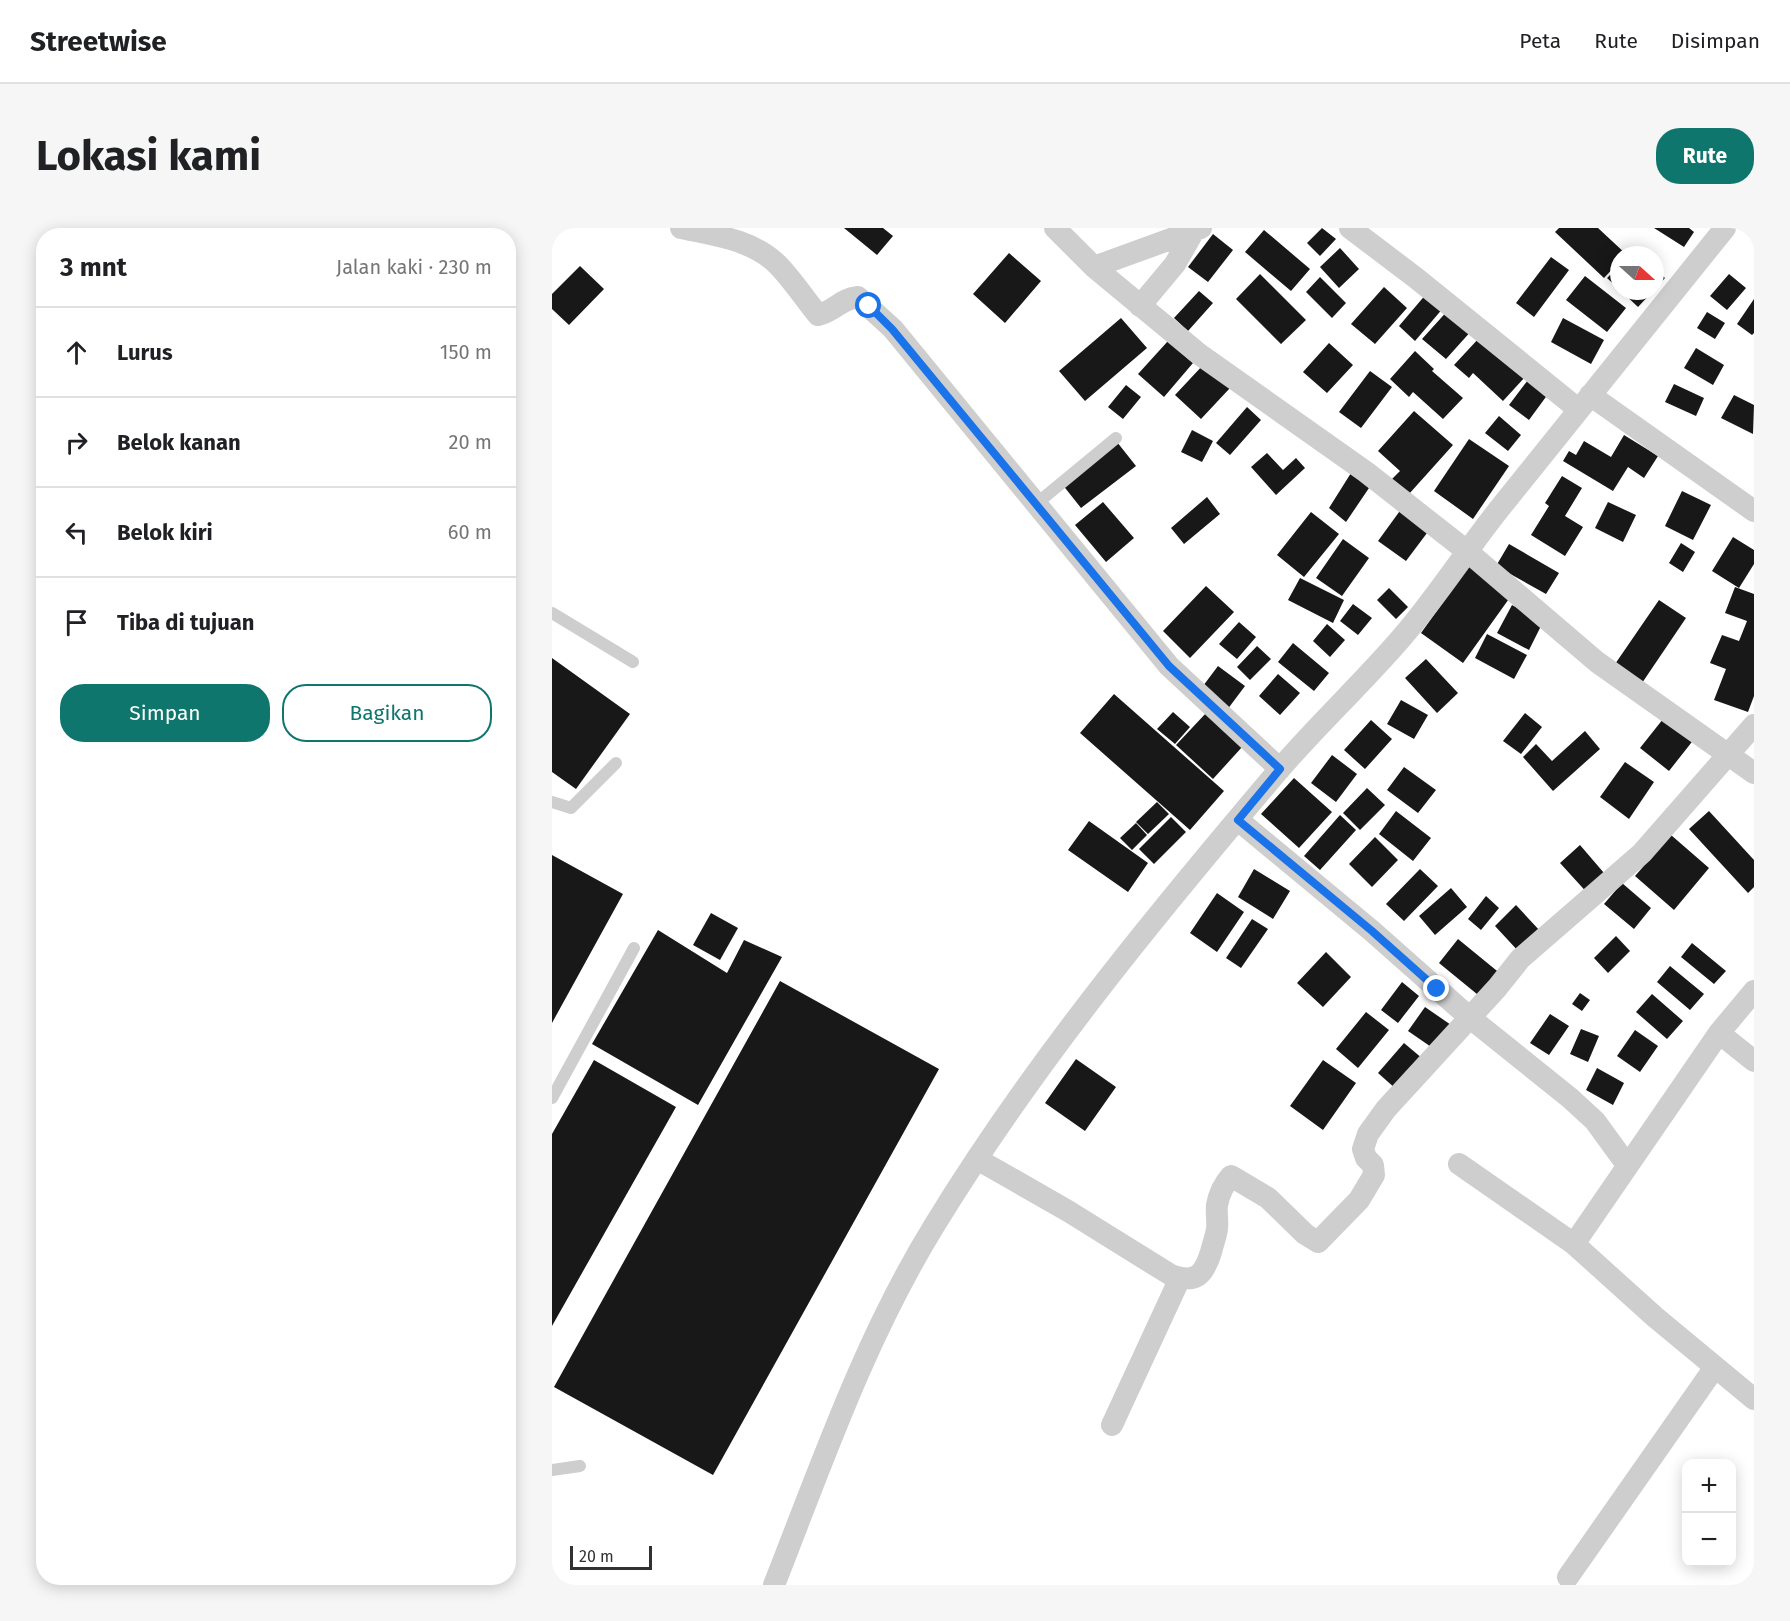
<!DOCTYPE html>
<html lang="id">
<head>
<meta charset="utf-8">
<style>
  :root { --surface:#fff; --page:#f6f6f6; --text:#202124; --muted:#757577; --line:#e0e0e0; --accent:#0f766e }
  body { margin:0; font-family:"Fira Sans",sans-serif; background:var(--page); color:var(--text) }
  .controls { position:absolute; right:18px; bottom:18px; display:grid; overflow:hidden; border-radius:12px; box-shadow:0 3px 15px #0003 }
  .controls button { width:54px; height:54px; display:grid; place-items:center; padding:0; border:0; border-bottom:2px solid var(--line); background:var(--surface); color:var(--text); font:30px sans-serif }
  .compass { position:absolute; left:1058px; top:18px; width:54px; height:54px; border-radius:50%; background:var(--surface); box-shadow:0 3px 15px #0003; rotate:111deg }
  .scale { position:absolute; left:18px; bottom:15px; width:82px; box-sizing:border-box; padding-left:6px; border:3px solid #313131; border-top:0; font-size:16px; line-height:21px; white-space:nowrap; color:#313131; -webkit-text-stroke:4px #fff; paint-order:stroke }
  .stop { position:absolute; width:18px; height:18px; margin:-14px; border:4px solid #1a73e8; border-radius:50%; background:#fff }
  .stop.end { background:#1a73e8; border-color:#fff; box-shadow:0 2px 6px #0008 }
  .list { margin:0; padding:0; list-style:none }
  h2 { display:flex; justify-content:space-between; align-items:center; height:78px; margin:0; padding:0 24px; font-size:26px }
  h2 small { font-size:20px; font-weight:400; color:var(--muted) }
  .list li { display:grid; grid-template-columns:39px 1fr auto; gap:18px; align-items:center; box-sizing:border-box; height:90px; padding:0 24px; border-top:2px solid var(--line) }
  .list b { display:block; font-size:22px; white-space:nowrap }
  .list em { font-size:20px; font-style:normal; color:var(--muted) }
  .actions { display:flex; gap:12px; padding:18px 24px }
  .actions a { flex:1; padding:14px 0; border:2px solid var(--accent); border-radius:24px; text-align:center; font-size:21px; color:var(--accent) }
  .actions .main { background:var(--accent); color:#fff }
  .icon { flex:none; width:33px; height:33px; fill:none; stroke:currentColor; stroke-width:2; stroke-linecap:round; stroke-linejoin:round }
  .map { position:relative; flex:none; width:1202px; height:1357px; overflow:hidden; border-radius:24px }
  header { display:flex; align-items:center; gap:36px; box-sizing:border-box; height:84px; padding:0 30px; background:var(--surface); border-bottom:2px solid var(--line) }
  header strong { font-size:28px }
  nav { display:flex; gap:33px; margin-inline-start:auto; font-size:21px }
  .intro { display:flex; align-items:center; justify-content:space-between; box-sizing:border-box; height:144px; padding:0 36px }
  h1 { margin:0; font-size:42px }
  .button { padding:15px 27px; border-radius:24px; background:var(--accent); color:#fff; font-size:21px; font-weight:700 }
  main { display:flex; gap:36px; padding:0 36px }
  aside { flex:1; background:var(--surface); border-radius:24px; box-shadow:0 3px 15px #0003 }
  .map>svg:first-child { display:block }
  .building { fill:#181818 }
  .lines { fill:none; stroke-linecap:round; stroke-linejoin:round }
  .service { stroke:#cecece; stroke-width:12 }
  .minor { stroke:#cecece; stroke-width:22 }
  .route { stroke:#1a73e8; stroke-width:8 }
</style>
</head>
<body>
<header>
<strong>Streetwise</strong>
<nav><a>Peta</a><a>Rute</a><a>Disimpan</a></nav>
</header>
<div class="intro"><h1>Lokasi kami</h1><a class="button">Rute</a></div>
<main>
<aside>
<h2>3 mnt<small>Jalan kaki · 230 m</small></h2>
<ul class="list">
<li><svg class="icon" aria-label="ahead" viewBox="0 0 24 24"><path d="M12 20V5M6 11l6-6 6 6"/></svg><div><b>Lurus</b></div><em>150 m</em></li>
<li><svg class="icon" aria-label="right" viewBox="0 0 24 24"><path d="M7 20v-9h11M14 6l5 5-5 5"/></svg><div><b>Belok kanan</b></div><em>20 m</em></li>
<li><svg class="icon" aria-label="left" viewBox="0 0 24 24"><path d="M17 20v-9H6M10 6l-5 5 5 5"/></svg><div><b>Belok kiri</b></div><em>60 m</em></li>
<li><svg class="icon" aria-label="arrive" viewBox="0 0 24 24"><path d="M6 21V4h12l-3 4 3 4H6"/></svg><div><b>Tiba di tujuan</b></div></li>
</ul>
<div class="actions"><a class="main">Simpan</a><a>Bagikan</a></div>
</aside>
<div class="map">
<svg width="1202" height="1357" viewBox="0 0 1202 1357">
  <rect width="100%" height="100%" fill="#fff"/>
  <path class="building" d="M292,0H331L341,8L325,27Z
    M770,0L784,11L768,28L755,15Z
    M1007,0H1046L1075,27H1067V34L1052,50L1003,4Z
    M1102,0H1137L1142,4L1132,19Z
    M712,2L758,41L739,63L693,24Z
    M661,6L681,22L656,54L636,39Z
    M788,20L807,41L787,60L768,39Z
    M457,25L489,53L453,95L421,66Z
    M999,29L1017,42L982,89L964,75Z
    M28,38L52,61L17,97L0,81V66Z
    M1067,38V61L1055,50Z
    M1103,41L1113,50L1103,61Z
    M708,46L754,92L729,116L684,71Z
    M1177,46L1194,60L1175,82L1158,68Z
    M1033,48L1074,80L1055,104L1014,72Z
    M768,49L794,75L780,90L754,64Z
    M832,59L855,80L823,116L799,96Z
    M647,63L661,75L636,103L622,90Z
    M1069,63H1101L1086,79Z
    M875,65L892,79L863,113L847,98Z
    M1202,71V105L1200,107L1185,96Z
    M898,80L921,101L894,131L870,111Z
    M1155,84L1173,95L1163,111L1145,100Z
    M569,90L595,120L533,173L507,143Z
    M1011,90L1052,112L1039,136L999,114Z
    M928,109L973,149L951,173L921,145L917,150L902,137Z
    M616,113L641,135L612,169L586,146Z
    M777,115L801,137L775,165L751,144Z
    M1144,120L1172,137L1161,157L1132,140Z
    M863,123L882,141L880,143L911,170L891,191L861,164L857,169L838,151Z
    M652,136L678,160L649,191L623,167Z
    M818,143L840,159L809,200L787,184Z
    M979,148L999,162L977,192L957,177Z
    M1122,156L1152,170L1144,188L1113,174Z
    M574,157L589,169L571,191L556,179Z
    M1182,167L1202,177L1201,206L1169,190Z
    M695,179L709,192L678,227L664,215Z
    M862,183L901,217L857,266L840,251L848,243L826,223Z
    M947,188L969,207L956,223L933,205Z
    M640,202L661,213L650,234L629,224Z
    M1072,207L1106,228L1092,250L1076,239L1061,263L1011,233L1017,223L1024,227L1032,213L1059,229Z
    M917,211L957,238L921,291L882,263Z
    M565,214L584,238L529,280L510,256Z
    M715,225L731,242L744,230L753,240L724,267L699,239Z
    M799,245L817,260L794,294L777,280Z
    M1010,248L1030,260L1013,288L1031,299L1013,328L979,307L997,278L993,275Z
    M1130,263L1159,277L1141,312L1113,298Z
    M655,269L668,286L632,316L619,300Z
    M551,274L582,310L554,334L523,297Z
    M1056,274L1084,287L1071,314L1043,300Z
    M850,280L878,301L854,333L826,313Z
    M759,284L787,306L752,349L725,327Z
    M1181,309L1202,322V336L1187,360L1160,343Z
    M791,311L817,330L790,368L764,350Z
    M1129,315L1143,324L1131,344L1117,335Z
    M957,316L1007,345L994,366L944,338Z
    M917,338L959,368L911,435L869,405Z
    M748,350L792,372L781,395L736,372Z
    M654,358L682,384L638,430L611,403Z
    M1183,359L1202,366V468L1196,484L1162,472L1174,441L1158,435L1170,407L1187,413L1195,393L1173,385Z
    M837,360L856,379L844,391L825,372Z
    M1107,372L1134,390L1088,458L1061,439Z
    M801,376L820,390L806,407L788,393Z
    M960,377L991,394L977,422L945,405Z
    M687,394L704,409L685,431L667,416Z
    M775,396L793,412L778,429L761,413Z
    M935,406L975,427L962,451L923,430Z
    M741,415L777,445L762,463L726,434Z
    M705,418L719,431L698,452L685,439Z
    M0,430L78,486L24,561L0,544Z
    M874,431L906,465L885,485L853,450Z
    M666,438L693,458L675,482L648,462Z
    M726,446L748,465L728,487L707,468Z
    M562,466L672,563L638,602L528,505Z
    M849,472L876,487L862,511L835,496Z
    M621,484L638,499L623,516L605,501Z
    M655,484L691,518L661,551L624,517Z
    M973,485L990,499L969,526L951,513Z
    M1115,486L1143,510L1117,543L1088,520Z
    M819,492L840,511L813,541L792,522Z
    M1033,503L1048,521L1001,563L971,529L984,516L1000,533Z
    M780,527L805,546L784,574L759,555Z
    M1073,534L1102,554L1077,591L1048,569Z
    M852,539L884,562L866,585L835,562Z
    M742,550L780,584L747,620L709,586Z
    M815,560L833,577L808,602L791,585Z
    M605,574L617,586L596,606L584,594Z
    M844,583L879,610L861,633L827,606Z
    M1157,583L1202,632V659L1196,665L1137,601Z
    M788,587L804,602L768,642L752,628Z
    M619,589L634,604L602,636L587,621Z
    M537,593L596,635L576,664L516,622Z
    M584,595L595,607L580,622L568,610Z
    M1119,607L1157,640L1122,682L1083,648Z
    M823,609L846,632L820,659L797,636Z
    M1028,617L1058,652L1039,669L1008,635Z
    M0,627L71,666L0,795Z
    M702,641L738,663L721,691L686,669Z
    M868,641L886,658L852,693L834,676Z
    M1070,655L1099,680L1082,701L1052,676Z
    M899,660L915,679L883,707L867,688Z
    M665,665L692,684L665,724L638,705Z
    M934,668L947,680L929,702L916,691Z
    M964,677L989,704L968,725L943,698Z
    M159,685L186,700L168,732L141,717Z
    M700,691L716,701L689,740L674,730Z
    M106,702L175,745L192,712L230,729L146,877L40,816Z
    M1064,708L1078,723L1056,745L1042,730Z
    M906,711L950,747L931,771L887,735Z
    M1140,715L1174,743L1162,756L1129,729Z
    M774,724L799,749L771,779L745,755Z
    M1118,738L1152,766L1138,782L1105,754Z
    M228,753L387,841L161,1247L2,1159Z
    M850,754L867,768L846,795L829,782Z
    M1028,765L1038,772L1030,783L1020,776Z
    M1100,766L1131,793L1115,811L1084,784Z
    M873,779L902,799L885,823L856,803Z
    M814,784L837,802L806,840L784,821Z
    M998,786L1017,798L997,827L978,815Z
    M1029,801L1047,808L1036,834L1018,826Z
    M1083,802L1106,818L1088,844L1065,828Z
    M852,815L871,831L844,861L826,845Z
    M524,831L564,859L533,903L493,875Z
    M42,832L124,879L0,1098V906Z
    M771,832L804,855L771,902L738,878Z
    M1045,840L1072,855L1061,877L1034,862Z"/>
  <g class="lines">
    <path class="service" d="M484,276L564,210
      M0,385L81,434
      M0,574L19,580L64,535
      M0,870L82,720
      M0,1242L28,1238"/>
    <path class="minor" d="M129,0C161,7 199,11 225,36C240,51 252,70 266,87C283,83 288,71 306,69L341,101L617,438L728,541
      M503,0L542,39L647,126L814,244L916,324L1045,434L1202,545
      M798,0L864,50L1026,181
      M542,39L649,0
      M588,78L623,36L643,1
      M1038,167L1202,283
      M686,592L820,703L917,789L1018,870L1043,893L1075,937
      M1202,763L1167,805L1022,1016L1103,1089L1202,1171
      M1167,805L1202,833
      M425,931L516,983L619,1047C644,1056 652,1047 659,1024C661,1016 664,1008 665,1001C666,993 664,985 665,977C667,966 672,956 679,948L716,970L753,1006L766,1014L807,972L822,947L821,937L814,930L811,921L816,906L834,881L945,760L968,731L1090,625L1202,497
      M907,936L1022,1016
      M560,1197L628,1050
      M1016,1349L1163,1139
      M222,1357C270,1235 313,1110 382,998C481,836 603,688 726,543C765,497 811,455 851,408C887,366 917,318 952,275C1026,184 1099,92 1173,0"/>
  </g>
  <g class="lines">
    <path class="route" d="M317,78L340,101L617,438L728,541L686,592L820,703L885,761"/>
  </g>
</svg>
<div class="controls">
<button>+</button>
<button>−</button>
</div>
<svg class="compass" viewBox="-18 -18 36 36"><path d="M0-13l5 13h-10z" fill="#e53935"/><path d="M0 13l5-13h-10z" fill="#757577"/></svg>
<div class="scale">20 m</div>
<div class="stop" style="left:317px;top:78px"></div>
<div class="stop end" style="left:885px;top:761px"></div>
</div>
</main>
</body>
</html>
